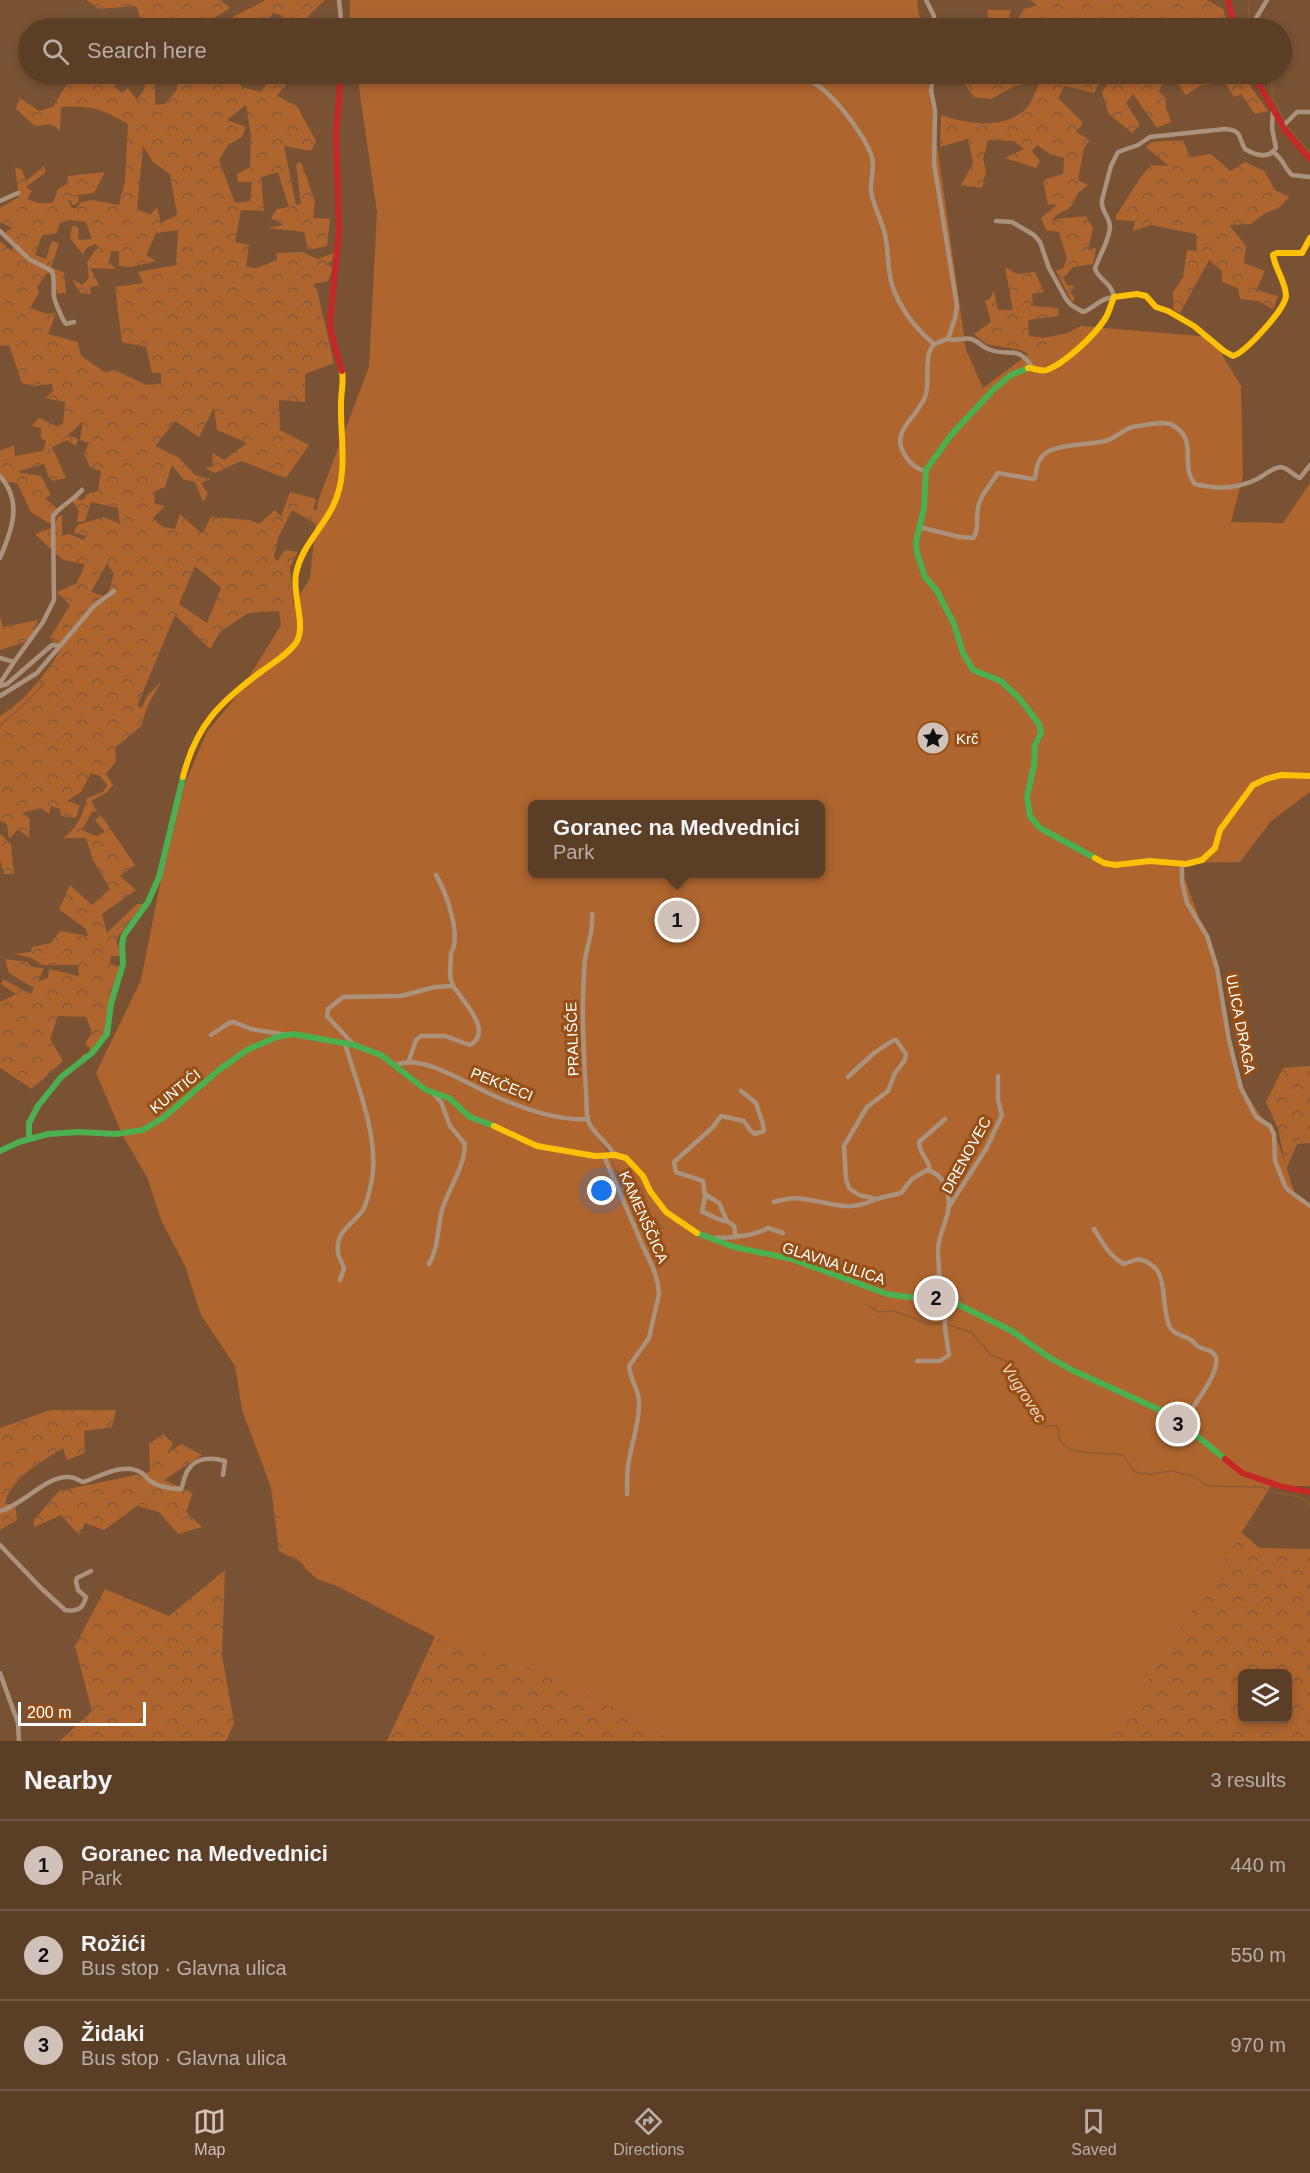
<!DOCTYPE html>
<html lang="en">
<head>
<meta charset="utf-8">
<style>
  :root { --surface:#5b3e26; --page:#644932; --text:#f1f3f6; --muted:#b8aea7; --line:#705743; --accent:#d0c2b8 }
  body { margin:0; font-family:Arial,sans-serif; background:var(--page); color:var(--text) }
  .controls { position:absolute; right:18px; bottom:18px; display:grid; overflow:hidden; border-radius:9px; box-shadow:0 3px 9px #0003 }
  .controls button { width:54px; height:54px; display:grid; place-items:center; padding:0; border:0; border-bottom:2px solid var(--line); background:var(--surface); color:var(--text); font:30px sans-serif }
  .scale { position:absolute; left:18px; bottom:15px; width:128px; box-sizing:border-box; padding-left:6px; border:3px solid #fff; border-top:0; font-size:16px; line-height:21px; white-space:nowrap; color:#fff; -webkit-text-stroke:4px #964f16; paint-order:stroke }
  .you { position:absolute; left:602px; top:1191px; width:21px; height:21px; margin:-15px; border:4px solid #fff; border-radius:50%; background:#1a73e8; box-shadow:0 0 0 9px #1a73e833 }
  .badge { display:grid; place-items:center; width:39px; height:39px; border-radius:50%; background:var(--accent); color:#111; font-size:20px; font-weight:700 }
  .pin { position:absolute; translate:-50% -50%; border:3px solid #fff; box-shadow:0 2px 6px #0006 }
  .popup { position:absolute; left:528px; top:800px; width:297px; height:78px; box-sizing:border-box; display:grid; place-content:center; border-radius:9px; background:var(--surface); filter:drop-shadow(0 2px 4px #0005); font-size:20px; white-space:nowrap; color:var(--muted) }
  .popup b { font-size:22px; color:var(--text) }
  .popup::after { content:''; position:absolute; left:50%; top:100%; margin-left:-12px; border:12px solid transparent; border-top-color:var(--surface) }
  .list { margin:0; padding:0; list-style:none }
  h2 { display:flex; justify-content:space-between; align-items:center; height:78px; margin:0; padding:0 24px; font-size:26px }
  h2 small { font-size:20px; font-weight:400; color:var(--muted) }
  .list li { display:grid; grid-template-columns:39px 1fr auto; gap:18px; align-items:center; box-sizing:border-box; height:90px; padding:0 24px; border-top:2px solid var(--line) }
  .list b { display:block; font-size:22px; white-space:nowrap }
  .list p { margin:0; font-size:20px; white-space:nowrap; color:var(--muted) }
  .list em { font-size:20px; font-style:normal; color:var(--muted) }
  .icon { flex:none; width:33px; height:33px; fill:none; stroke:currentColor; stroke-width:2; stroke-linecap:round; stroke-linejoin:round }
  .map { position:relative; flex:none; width:1310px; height:1741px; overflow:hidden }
  .search { position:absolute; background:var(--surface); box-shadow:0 3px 9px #0003; left:18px; right:18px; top:18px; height:66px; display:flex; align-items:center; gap:15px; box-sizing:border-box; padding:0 21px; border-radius:33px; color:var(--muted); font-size:22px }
  .sheet { height:348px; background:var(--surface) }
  nav { display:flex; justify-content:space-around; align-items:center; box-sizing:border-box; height:84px; border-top:2px solid var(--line); background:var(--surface); font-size:16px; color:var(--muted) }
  nav a { display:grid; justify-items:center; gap:3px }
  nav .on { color:var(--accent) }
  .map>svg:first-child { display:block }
  .forest { fill:url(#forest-crowns); fill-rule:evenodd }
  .park { fill:#ae652e; fill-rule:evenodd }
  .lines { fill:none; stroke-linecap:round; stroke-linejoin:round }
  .stream { stroke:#8e5c33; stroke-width:1.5 }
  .street { stroke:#ab927d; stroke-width:4.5 }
  .fast { stroke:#4caf50; stroke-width:6 }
  .slow { stroke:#ffc107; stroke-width:6 }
  .jam { stroke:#c62828; stroke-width:6 }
  .labels { text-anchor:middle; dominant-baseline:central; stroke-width:6; stroke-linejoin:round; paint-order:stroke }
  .poi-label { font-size:15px; fill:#fff; stroke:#964f16; text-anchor:start }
  .street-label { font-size:15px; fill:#fff; stroke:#964f16 }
  .water-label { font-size:16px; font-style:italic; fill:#f9d8bf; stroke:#964f16 }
</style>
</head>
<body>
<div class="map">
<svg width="1310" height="1741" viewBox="0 0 1310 1741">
  <defs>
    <pattern id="forest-crowns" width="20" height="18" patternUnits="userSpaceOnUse" patternTransform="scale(1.5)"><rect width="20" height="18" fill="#ae652e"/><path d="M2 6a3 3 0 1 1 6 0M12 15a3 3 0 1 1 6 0" fill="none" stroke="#825a3c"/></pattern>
  </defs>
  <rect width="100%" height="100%" fill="#795233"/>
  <path class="forest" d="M86,0H220L230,8L214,18L219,24L266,0H325L309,15L307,28L267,25L284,16L273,13L262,28H134L141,20L136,6L99,9Z
    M1030,0H1207L1223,9L1229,28H1023L1017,20L1024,9L1037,5Z
    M987,10H1011L1008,22L1011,28H991Z
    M85,74L98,78L107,74L116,77L127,74L131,77L113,86L122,93L128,88L137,100L144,90L147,77H155V105L165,104L177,90V82L170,81L165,74H238L239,83L242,87L261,92L269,81L255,74H289L290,80L277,96L297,106L316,141L311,151L284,146L296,205L301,204L296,164L301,162L315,201L313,218L330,219L327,246L308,250L304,232L268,228L283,225L271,218L277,209L289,207L278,172L261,177L264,211L241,210L235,242L249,245L246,267L256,268L277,260L276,253L302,252L318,259L334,253L332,261L327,264L333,268L328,281L313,284L317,290L334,363L305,374V402L279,400L280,430L309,445L286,478L241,461L215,473L205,468L213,466L212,453L224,460L247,443L217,430L214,408L199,437L175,421L155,446L178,457L195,475L211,479L201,483L208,494L203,502L195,482L183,479L172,465L165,487L155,491L154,503L165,506L153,518L163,527L175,529L180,514L202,534L211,517L250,520L259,524L275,510L281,517L290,492L316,499L313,509L319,511L317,525L292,510L278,538L274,557L277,561L285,550L298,552L290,567L295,624L282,633L279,611L248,613L220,632L210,649L175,615L137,706L142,708L147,696L162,681L148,705L141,726L115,748L116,761L106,774L113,785L106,793L91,801L97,811L92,812L82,830L96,836L105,832L95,820L101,815L135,865L120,876L136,890L102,914L107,933L137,904H143L116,939L121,956H111L110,964L122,967L108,1029L100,1045L81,1061L82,1055L89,1053L90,1048L85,1044L92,1032L86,1017L58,1016L50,1039L63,1061L32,1089L0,1068V1002L16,994L1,984L3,979L31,994L34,988L9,973L5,959L27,962L31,967L44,968L38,981L48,978L49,969L79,976L78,965H42L32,958L14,954L31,952L32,947L51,943L60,931L88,936L86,929L59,909L70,885L92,905L110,889L93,860L86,838H63C77,829 83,814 87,798L103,792L107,785L100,776L91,773L81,792L67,801L80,805L76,818L61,816L60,809L51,806L49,814L41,808L22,813L30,819L29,838L18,829L9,839L7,824L0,820V716C26,700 45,675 61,649L50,638L70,605L57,592L77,583L85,564L63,560L35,534L54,527L58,517L62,515V536L69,534L84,540L86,536L74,533L77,525L104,517L120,524L118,508L91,502L85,521L77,522L79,511L72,500L76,497L82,501L89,493L98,491L101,471L91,468L84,454L89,443L80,440L83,422L68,435L78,439L76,446L67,440L52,447L66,478L53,481L49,478L44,464L16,472L41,476L51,495L45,498L60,511L50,524L31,512L17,483L0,481V451L14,445L15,456L43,451L46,441L41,438V428L32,426L39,418L56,426L63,424L65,402L45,398L53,391L52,384L34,386L22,383L9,345L0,346V242L11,250L17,245L5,233L12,228L0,222V208L19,197L15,167L22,170L26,181L44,166L46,172L26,187L32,191L27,199L38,203H53L58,189L67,184L68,176L105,172L94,193L70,196H79L78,203L72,205L71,200L68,201L72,208H77L80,203L91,200L119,205L125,181L128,124C99,108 95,106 61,107L60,131L50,124L35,126L16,109L19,97L39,111L53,107L69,80ZM246,105L251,135L250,167L237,174L238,182H252L250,201L235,203L219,160L228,145L242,137L246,127L227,120ZM143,146L153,162L170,174L177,215L161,223L157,207L150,215L137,209ZM71,220L86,222L92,239L79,240L78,227L72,226L70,238L83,255L86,248L95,244L98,247L87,262L89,278L82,285L72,279L80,293L91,294L90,287L99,285L90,268L115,269L109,262L111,251H119V266L132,267L156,261L146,255L156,233L178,230L176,265L138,272L143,283L115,287L122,342L146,347L152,373H161V383L146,385L115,370L105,372L81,356L78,342L48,334L56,313L47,314L30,308L39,293L37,287L47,273L52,274L54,294L66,293L64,272L51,268L59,244L52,241L46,259L35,255L42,235L56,234L60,223ZM107,563L114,574L107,597L91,592ZM195,566L221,588L207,623L179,604Z
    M957,74H1091L1089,77L1098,85L1094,93L1065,86L1058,98L1083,123L1076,132L1090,140L1084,148L1078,180L1088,185L1078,193L1070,208L1058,214L1051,221C1061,217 1074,218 1086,216L1093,228L1088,250L1096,248L1093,264L1073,267L1063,278L1068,286L1073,285L1075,288L1070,291L1075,299L1072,302L1056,271L1063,268L1067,259L1059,232L1046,230L1041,218L1057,205L1048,204L1043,180L1063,174L1064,158L1050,154L1037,145L1032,151L1040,161L1036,168L1005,158L1024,149L1014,141L988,140L983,159L986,171L982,188L961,185L973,163L968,139L940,147L941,115C969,124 999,130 1024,111C1031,105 1036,90 1040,81L1015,86L991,99L974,97Z
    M1113,74H1166L1159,92L1166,99V107L1171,122L1157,128L1133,94L1126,103L1140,125L1132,133L1109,114L1102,93Z
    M1168,74H1246L1251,87L1268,111L1255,114L1241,94L1234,97L1225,83L1201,85L1186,95Z
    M1183,140L1190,157L1211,154L1230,171L1245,162L1264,171L1275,190L1289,197L1279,208L1264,214L1251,224L1229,225L1246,246L1244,263L1265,271L1256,290L1278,296L1273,309L1258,301L1240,299L1238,288L1222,282V271L1209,260L1180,313L1173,309V292L1183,278L1187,250L1197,251L1196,234L1151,225L1133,231L1135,221L1116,220V216L1140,178L1151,165L1169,166L1146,147L1151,142Z
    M1005,267L1017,274L1035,272L1044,292L1032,294L1033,306L1058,308L1059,316L1028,320L1029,336L1043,338L1078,331L1036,359L1021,350L985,344L974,334L991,322L985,300H989L994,291L998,310H1013Z
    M0,616L3,627L38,620L31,640L0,650Z
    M0,834L11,844L14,874H4L0,860Z
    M1310,1066V1143L1297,1144L1286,1169L1278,1129L1266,1102L1283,1068Z
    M50,1410H116L112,1427L84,1431L85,1453L67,1460L63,1448C43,1461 9,1479 5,1504H15L17,1520L0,1530V1428Z
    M163,1434L173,1443L168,1453L181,1444L202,1455L164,1480L193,1493L186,1512L202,1527L178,1534L159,1512L137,1506L104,1530L85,1523L79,1535L61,1515L34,1527V1520L59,1491L150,1472L149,1444Z
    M270,1480L1238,1529L1259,1548L1310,1549V1741H387L437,1632L279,1551ZM1242,1674H1288V1718H1242Z
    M225,1570L222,1655L234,1723L226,1741H60L92,1711L75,1646L105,1589L169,1616Z"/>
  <path class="park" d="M350,0H917L921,28H350Z
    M357,74H927L966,350L983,388L1030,353L1081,326L1211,337L1241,386L1243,476L1231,522L1283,523L1310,483V792L1271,821L1240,862L1179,863L1221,977L1228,1043L1243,1089L1278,1142L1295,1194L1310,1207V1486H1271L1110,1741H672L648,1726L547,1674L437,1638L337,1586L317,1579L305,1568L282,1524L273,1493L242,1410L235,1366L201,1315L185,1266L161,1220L148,1179L123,1136L96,1073L141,980L176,804L207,732L239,693L310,578L318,501L369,367L377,212ZM533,804H821V874H533Z"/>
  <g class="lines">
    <path class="stream" d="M1247,28C1251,19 1247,11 1250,0
      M1270,74L1272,79V97L1284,120
      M1289,128L1310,153
      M0,725L24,705L45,682
      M600,1140L609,1153
      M611,1158L616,1171L636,1183L642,1190L649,1214L664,1229
      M868,1305L878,1312L893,1311L914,1318L926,1324H943
      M948,1325L971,1332L991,1355L1006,1361L1011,1376L1034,1406L1043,1426H1057C1059,1431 1058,1435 1060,1440C1068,1457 1108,1452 1124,1455L1133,1471L1139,1473L1152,1474L1172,1471L1193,1476L1208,1486L1262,1487L1272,1492L1301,1497L1310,1505"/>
    <path class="street" d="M339,0L342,28
      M926,0L934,16L933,28
      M1250,28L1267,0
      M801,78C823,78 868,138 872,158C875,169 870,180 871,191C873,206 882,220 885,235C889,251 887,268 892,285C900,309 915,328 934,344
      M1283,126L1297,112H1310
      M1273,152C1283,158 1284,168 1292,175L1310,177
      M0,201L18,193
      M996,221L1012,222L1034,235L1040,242L1049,268L1066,299L1071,305L1083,312C1094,308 1102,297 1114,297C1112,283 1099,280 1095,269C1099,255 1109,242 1110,227C1110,217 1100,210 1102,200L1111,166L1118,152L1138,145L1150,137L1225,129C1243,130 1238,138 1245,149C1255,155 1268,160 1276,148L1272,128L1273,110
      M0,231L29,259L52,271C55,280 53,288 54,297C55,302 63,321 66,324L74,322
      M948,339C955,342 963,337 971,339C978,341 981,346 988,349C1010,358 1016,343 1033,368
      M926,470C920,471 915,467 910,462C884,433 917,419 925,397C931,384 922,353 935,344C939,342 944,340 948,339L955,318L957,306L934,163L935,111L931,90L933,74
      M0,476C23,502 12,530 0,558
      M919,527L960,537L973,538C981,528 974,513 980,501C984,491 992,482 998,473L1033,479L1035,478C1037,468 1037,459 1046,453C1058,444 1089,445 1105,441C1117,438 1126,426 1138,426C1149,425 1164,420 1174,426C1199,441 1179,466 1195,484C1215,489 1236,489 1255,480C1262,477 1272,468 1280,467C1288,467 1293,476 1300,478L1310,465
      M0,658L14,662L0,683
      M14,662L43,622L54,600L53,516C61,505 74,500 82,490
      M0,686L7,684L52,645L59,646
      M0,696L37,673L94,606L114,591
      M1182,864V882L1187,903L1207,936L1217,968L1229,1040L1241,1088L1256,1117L1270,1126L1274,1134L1275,1161L1285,1186L1288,1190L1310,1206
      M592,914C594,931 587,944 585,960C581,1003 583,1047 586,1090C587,1100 585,1113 589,1123C595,1135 608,1143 615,1155
      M211,1035L229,1023L234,1022L251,1029L287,1035
      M354,1045L327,1016L328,1009L343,997L401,996L435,987L453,986L450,976L451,953C462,936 446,892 436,875
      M408,1063L416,1040L421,1036H445L470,1045C494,1032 463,1001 453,986
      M396,1065C423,1052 473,1088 499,1098C526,1109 558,1121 588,1119
      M848,1077L874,1053L892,1041L896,1040L906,1054L905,1060L895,1073L888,1091L867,1107L844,1146L846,1179L849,1188L859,1195L876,1199L901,1193L912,1179L927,1170C945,1174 951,1195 948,1212C945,1225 939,1235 938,1249C938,1266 941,1278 938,1296
      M604,1156C616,1185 629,1213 641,1242C649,1260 658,1274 659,1294L649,1338L629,1366C629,1376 638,1388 639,1401C640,1424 631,1444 628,1466C627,1475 627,1484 627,1494
      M930,1170C929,1159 919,1154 919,1142L945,1119
      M705,1194L719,1203L727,1221L734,1226L736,1237
      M774,1202C784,1199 793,1197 803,1199C831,1202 846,1213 874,1200
      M948,1208L986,1149L1002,1115L998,1100V1076
      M702,1212L705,1196L703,1181L676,1172L674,1162L713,1127L721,1116L744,1121L750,1130L755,1134L764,1131L763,1124L756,1103L741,1091
      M702,1212C711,1214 717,1221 727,1221
      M1094,1229C1103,1243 1109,1256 1124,1264L1138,1259C1172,1266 1159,1300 1169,1325C1173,1336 1183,1334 1191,1340C1194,1341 1195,1345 1197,1346C1204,1351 1213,1348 1216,1358C1220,1374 1190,1410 1182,1424
      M712,1238C730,1238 753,1237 768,1228L783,1233
      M429,1264C439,1247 437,1229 442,1210C449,1187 464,1169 465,1144L450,1126L441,1102L433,1093
      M340,1280L344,1269C343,1263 338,1257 338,1252C335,1232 353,1224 363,1210C368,1201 370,1188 372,1179C379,1137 357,1084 345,1044
      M917,1361H940L949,1355L945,1328V1298
      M0,1511C23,1505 47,1475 69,1477C74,1477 78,1480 83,1482C100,1477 124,1461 142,1473C145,1475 147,1478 149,1480C156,1486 171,1489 181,1489C184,1483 184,1476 188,1470C196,1457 212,1457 225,1461L223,1475
      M0,1545L41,1588L65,1610C77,1612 83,1609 86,1597L78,1590L76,1581L77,1578L91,1571
      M0,1673L18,1723L19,1741"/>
    <path class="fast" d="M1028,368L1011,375L994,389L951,435L926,470L924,508L916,542L917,553L925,577L937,591L954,624L963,653L973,670L1001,681L1020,699L1039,724L1041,733L1035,745L1034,765L1027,797L1030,816L1040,828L1095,858
      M29,1137V1123L38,1106L61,1077L92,1053L107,1034L111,1004L123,964L122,944L124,935L148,902L159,877L183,777
      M0,1151L19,1142L48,1134L79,1132L116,1134L143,1130L163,1118L219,1070L247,1050L277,1037L293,1034L354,1045L381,1055L426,1090L449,1098L470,1117L494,1126
      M697,1233L734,1247L792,1259L887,1294L908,1297L938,1296L945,1298L1012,1331L1047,1356L1072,1370L1173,1416L1225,1459"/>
    <path class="slow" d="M1028,368C1034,368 1041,372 1047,370C1065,363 1094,336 1105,319C1109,313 1111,304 1114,297L1137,294L1146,296L1156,307L1168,311L1194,326L1224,351L1233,356C1246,352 1285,309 1286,296C1286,282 1275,269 1273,255L1277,253H1302L1310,238
      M183,777C196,725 220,702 262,671C273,663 290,653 297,641C306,624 292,594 296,574C301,547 322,529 333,506C349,474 340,437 341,403C341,392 344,382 342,371
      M1095,858L1104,863L1115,865L1150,861L1186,864L1202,860L1215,848L1220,830L1253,785L1266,779L1281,775L1310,776
      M494,1126L537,1146L595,1156L615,1155L626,1158L643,1176L650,1191L666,1212L697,1233"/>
    <path class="jam" d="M1228,0L1235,28
      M341,74L336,133L339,232L330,320L331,332L342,371
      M1253,74L1285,130L1310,159
      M1225,1459L1242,1473L1283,1487L1310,1492"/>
  </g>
  <defs>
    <g id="sight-disc" transform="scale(1.725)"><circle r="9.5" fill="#d0c2b8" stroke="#964f16"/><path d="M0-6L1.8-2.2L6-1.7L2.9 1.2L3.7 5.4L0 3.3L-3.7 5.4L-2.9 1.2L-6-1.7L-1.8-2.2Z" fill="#111"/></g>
  </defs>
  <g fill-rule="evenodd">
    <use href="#sight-disc" x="933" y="738"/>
  </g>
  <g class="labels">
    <g class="poi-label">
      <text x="956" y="738">Krč</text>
    </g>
    <g class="street-label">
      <text transform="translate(1241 1024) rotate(79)">ULICA DRAGA</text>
      <text transform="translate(572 1039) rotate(-92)">PRALIŠĆE</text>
      <text transform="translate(502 1084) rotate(22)">PEKČECI</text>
      <text transform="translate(175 1091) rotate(-39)">KUNTIĆI</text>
      <text transform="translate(966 1155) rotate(-61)">DRENOVEC</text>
      <text transform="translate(644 1217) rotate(66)">KAMENŠČICA</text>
      <text transform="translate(834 1263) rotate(18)">GLAVNA ULICA</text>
    </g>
    <g class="water-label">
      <text transform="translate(1024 1393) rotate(57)">Vugrovec</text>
    </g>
  </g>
</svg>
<div class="controls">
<button><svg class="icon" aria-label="layers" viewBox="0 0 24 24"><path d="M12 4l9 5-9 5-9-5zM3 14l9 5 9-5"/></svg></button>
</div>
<div class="scale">200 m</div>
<div class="you"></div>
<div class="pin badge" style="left:677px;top:920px">1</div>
<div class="popup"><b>Goranec na Medvednici</b>Park</div>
<div class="pin badge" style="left:936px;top:1298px">2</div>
<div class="pin badge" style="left:1178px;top:1424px">3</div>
<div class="search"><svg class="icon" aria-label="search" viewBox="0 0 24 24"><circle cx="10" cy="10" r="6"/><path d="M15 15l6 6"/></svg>Search here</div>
</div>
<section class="sheet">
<h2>Nearby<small>3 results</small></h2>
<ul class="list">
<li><span class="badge">1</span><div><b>Goranec na Medvednici</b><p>Park</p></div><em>440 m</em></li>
<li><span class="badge">2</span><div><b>Rožići</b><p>Bus stop · Glavna ulica</p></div><em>550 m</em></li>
<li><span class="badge">3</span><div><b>Židaki</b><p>Bus stop · Glavna ulica</p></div><em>970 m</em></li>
</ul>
</section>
<nav>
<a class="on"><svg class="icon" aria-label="map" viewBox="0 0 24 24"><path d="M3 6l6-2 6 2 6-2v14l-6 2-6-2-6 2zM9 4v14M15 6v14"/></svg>Map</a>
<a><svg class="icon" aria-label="directions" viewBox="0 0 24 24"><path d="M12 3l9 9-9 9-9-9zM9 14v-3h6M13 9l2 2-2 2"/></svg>Directions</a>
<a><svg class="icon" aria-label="saved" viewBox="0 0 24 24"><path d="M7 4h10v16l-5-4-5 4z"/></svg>Saved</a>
</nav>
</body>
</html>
